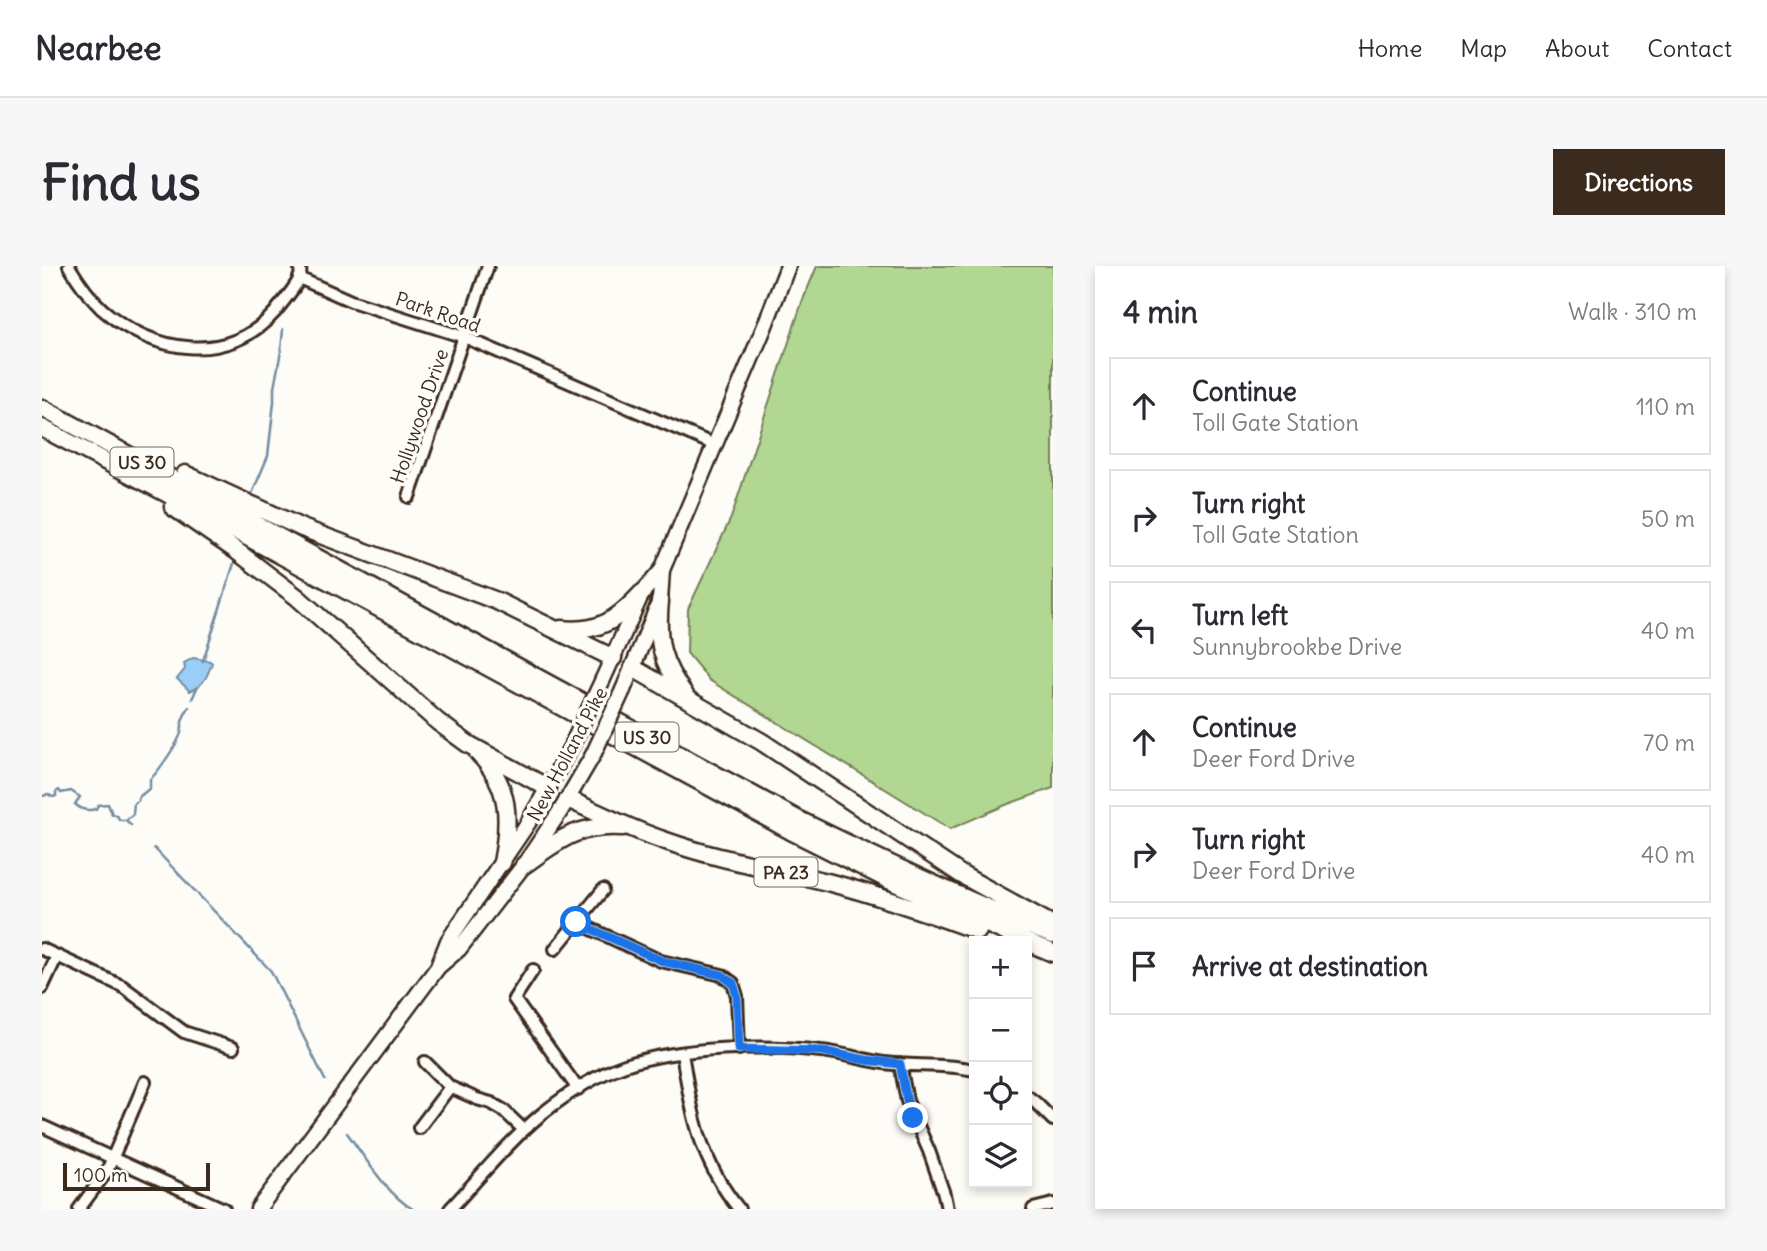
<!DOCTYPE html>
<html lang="en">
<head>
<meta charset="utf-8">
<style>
  :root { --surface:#fff; --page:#f7f7f7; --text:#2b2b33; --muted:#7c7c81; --line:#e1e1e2; --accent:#3b2a1e }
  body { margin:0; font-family:Delius,sans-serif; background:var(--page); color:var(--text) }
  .controls { position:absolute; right:21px; bottom:21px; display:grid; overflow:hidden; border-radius:0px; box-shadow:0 4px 10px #0003 }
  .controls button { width:63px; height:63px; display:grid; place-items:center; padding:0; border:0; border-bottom:2px solid var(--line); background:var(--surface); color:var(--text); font:35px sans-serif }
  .scale { position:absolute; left:21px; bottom:18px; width:147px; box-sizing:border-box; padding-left:7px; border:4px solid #3b2a1e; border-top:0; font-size:19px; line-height:24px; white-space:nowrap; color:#3b2a1e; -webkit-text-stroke:5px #fdfcf7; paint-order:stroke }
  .stop { position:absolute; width:21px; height:21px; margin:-16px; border:5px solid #1a73e8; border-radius:50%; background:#fff }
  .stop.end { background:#1a73e8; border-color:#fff; box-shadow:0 2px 7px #0008 }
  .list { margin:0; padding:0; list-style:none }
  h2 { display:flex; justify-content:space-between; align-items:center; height:91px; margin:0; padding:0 28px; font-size:30px }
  h2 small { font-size:23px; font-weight:400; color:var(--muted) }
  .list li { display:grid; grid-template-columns:46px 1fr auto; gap:21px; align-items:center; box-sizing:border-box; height:98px; margin:0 14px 14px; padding:0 14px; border:2px solid var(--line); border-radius:0px }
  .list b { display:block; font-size:26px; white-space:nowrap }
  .list p { margin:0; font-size:23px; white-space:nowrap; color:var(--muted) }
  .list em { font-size:23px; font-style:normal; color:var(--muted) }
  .icon { flex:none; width:38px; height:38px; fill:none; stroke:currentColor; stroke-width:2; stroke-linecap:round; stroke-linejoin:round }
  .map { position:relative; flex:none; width:1011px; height:943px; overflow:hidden; border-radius:0px }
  header { display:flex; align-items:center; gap:42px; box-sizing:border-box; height:98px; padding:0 35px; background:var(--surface); border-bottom:2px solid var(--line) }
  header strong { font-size:33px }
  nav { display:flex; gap:38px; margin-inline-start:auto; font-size:24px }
  .intro { display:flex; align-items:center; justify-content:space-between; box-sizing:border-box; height:168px; padding:0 42px }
  h1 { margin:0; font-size:49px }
  .button { padding:18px 32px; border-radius:0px; background:var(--accent); color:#fff; font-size:24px; font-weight:700 }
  main { display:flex; gap:42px; padding:0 42px }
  aside { flex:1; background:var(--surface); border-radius:0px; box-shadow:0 4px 10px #0003 }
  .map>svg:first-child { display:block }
  .green { fill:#b1d793; stroke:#768058; stroke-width:2 }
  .water { fill:#9acef7; stroke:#748ca0; stroke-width:2 }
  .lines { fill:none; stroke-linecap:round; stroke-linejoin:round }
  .stream { stroke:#748ca0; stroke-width:2.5 }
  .minor-casing { stroke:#3b2a1e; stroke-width:16 }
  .major-casing { stroke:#3b2a1e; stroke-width:19 }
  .highway-casing { stroke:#3b2a1e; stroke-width:21 }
  .minor { stroke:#fdfcf7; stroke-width:10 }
  .major { stroke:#fdfcf7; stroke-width:14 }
  .highway { stroke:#fdfcf7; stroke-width:16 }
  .major-bridge-casing { stroke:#3b2a1e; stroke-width:19; stroke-linecap:butt }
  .major-bridge { stroke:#fdfcf7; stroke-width:14 }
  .route { stroke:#1a73e8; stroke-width:9 }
  .labels { text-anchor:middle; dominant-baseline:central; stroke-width:7; stroke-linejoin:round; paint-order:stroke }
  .shield { fill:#fdfcf7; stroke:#75695f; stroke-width:2 }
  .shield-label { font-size:18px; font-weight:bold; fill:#3b2a1e }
  .street-label { font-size:19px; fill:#3b2a1e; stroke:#fdfcf7 }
</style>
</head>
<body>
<header>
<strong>Nearbee</strong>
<nav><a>Home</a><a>Map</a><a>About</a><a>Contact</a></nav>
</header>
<div class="intro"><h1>Find us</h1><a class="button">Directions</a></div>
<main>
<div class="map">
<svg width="1011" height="943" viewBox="0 0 1011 943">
  <rect width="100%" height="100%" fill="#fdfcf7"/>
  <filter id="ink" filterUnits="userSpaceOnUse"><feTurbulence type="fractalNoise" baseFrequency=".0143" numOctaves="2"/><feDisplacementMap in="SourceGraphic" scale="14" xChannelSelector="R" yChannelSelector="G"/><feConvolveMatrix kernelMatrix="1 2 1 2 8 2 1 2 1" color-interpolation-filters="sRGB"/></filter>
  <g filter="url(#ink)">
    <path class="green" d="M775,0H1011V522L966,538L908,563L667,414L645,387L646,343L689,252L760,36Z"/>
    <path class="water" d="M151,392L168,395L170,397C165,411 162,419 148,425L135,413L143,403L142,397Z"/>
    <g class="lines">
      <path class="stream" d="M209,230L226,190L232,136V122L239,85L241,63
        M161,395L194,291
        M150,433L155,422
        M0,529L2,530L5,528L11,531L14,530V526L17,524L19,527L29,525L38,531L33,538C39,544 46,545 54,543L56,539L66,538L70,548L74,549L78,554H84L89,559
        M84,554L91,548L92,537L96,535L97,531L108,522V513C115,508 136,477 139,467C140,464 140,460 140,456C141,451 144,446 147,441
        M112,582L229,705L283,814
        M305,867C323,891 345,929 371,943"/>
      <g class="minor-casing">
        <path id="minor" d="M27,0C36,15 47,31 60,43C110,87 185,100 233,46C240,37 254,21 258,11C259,7 258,4 258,0
          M257,12L309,35L422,71L673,179
          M367,231L446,0
          M534,656L619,695L680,709L691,717L695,730L697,783
          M0,683L80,720L142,766L191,782
          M513,683L561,624
          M491,704L472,733L536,823
          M0,722L15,690
          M640,787C650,847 657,894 697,943
          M383,796L408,821L435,833L449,837L461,844L482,864
          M858,798L865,835L887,885L902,928L905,943
          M985,830L994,837L1011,854
          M0,860L182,943
          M377,862L408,821
          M37,943L65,905L103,816
          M408,943C438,911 467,875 501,847C525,828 554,809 583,799C638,781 722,778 779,785C800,787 821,794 842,797C872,801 902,797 932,804
          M991,943L1011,938"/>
      </g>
      <g class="major-casing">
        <path id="major" d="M561,413L600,327L620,304L722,62L746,0
          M581,424L618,335L620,304
          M397,698L406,675L486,557L530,479
          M216,943L396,701L417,683L482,599L519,544L551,489"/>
      </g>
      <g class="highway-casing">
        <path id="highway" d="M0,142L757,554C841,595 924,635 1011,669
          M0,162L122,226L749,565L849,615L983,675
          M143,208L260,262L455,335L571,392
          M131,241L192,283L255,331L396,456L426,478L506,522
          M618,335C614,374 619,397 643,429
          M519,363C557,367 575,354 600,327
          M591,402L720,476L920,609L1011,659
          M436,487C469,520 468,554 460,597
          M526,533C558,548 590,564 624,575C677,594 734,603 789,617C839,630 887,647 936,665
          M482,599C517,574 535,558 581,561
          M985,676L1011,687"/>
      </g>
      <use href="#minor" class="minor"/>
      <use href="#major" class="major"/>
      <use href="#highway" class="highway"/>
      <g class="major-bridge-casing">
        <path id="major-bridge" d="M530,479L561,413
          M551,489L581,424"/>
      </g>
      <use href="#major-bridge" class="major-bridge"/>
    </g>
  </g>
  <g class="lines" filter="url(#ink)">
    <path class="route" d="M534,656L620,695L680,709L691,717L695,730L697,783L780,785L824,794L858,798L865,835L871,852"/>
  </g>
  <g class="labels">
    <g class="shield">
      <rect x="68.5" y="181.5" width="63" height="29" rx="5"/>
      <rect x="573.5" y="456.5" width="63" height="29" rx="5"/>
      <rect x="712.5" y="591.5" width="63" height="29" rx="5"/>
    </g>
    <g class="shield-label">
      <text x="100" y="196">US 30</text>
      <text x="605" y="471">US 30</text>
      <text x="744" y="606">PA 23</text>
    </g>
    <g class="street-label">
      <text transform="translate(396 46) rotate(19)">Park Road</text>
      <text transform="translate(377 150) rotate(-71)">Hollywood Drive</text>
      <text transform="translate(525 488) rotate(-62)">New Holland Pike</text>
    </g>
  </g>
</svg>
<div class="controls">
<button>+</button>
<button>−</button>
<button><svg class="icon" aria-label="locate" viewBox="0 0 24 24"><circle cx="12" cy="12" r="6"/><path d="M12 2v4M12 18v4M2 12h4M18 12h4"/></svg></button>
<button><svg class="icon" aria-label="layers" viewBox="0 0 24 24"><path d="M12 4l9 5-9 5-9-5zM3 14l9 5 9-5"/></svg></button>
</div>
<div class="scale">100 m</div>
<div class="stop" style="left:534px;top:656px"></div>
<div class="stop end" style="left:871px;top:852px"></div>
</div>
<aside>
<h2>4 min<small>Walk · 310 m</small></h2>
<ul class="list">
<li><svg class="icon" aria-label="ahead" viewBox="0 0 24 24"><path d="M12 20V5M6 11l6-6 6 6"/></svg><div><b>Continue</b><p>Toll Gate Station</p></div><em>110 m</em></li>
<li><svg class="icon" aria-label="right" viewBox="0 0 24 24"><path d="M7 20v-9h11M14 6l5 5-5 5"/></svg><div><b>Turn right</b><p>Toll Gate Station</p></div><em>50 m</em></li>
<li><svg class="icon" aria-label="left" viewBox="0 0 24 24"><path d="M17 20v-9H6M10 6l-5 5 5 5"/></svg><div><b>Turn left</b><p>Sunnybrookbe Drive</p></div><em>40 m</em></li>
<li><svg class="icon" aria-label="ahead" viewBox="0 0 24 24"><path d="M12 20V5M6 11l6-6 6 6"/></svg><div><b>Continue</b><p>Deer Ford Drive</p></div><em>70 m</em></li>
<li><svg class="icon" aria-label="right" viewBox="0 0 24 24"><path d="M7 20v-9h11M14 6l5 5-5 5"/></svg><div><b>Turn right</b><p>Deer Ford Drive</p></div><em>40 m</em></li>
<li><svg class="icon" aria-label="arrive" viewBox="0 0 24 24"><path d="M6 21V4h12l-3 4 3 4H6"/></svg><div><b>Arrive at destination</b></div></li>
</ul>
</aside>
</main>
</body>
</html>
